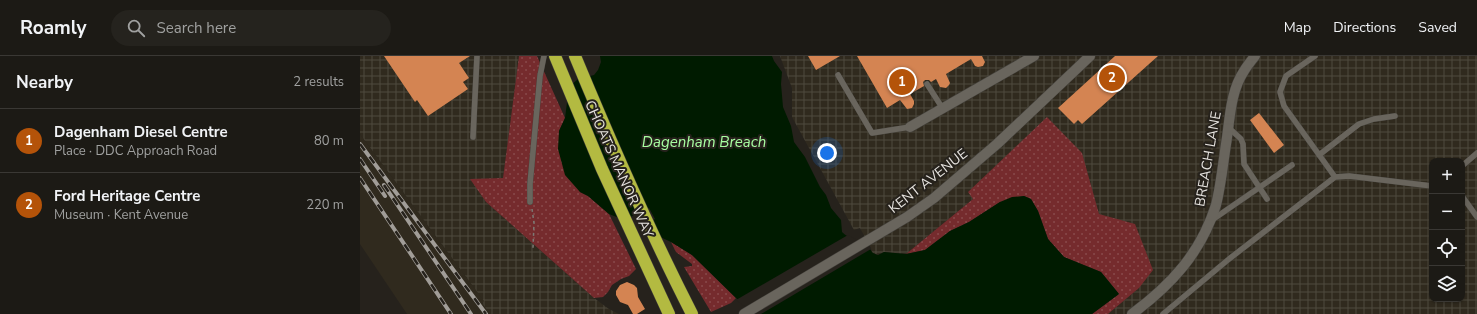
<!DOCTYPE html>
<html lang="en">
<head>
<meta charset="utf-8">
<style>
  :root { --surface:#1c1a15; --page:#25231e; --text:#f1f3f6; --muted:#a0a1a0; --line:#3a3834; --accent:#b45309 }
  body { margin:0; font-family:"Nunito Sans",sans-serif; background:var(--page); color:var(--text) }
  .controls { position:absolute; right:12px; bottom:12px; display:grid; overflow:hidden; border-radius:8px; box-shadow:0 1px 3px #0004 }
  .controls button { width:36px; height:36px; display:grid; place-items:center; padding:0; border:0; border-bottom:1px solid var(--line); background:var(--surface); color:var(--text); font:20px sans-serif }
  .you { position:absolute; left:467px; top:97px; width:14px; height:14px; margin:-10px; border:3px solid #fff; border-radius:50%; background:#1a73e8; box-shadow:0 0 0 6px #1a73e833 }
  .badge { display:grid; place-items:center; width:26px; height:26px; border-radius:50%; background:var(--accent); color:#fff; font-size:13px; font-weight:700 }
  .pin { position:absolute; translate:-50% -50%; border:2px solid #fff; box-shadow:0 1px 4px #0006 }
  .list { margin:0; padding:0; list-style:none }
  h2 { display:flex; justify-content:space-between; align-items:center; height:52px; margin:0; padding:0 16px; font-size:17px }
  h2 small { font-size:13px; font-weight:400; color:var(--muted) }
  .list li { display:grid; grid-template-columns:26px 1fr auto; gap:12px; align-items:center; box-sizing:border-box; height:64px; padding:0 16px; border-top:1px solid var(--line) }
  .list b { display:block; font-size:15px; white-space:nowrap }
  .list p { margin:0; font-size:13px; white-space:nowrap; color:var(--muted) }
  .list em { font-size:13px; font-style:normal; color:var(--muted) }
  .icon { flex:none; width:22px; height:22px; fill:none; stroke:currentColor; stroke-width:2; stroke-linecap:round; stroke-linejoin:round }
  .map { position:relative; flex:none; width:1117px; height:258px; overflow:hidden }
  header { display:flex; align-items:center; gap:24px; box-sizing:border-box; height:56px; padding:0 20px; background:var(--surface); border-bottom:1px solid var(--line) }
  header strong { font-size:19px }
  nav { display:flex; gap:22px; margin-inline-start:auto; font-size:14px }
  .search { width:280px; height:36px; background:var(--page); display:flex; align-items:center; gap:10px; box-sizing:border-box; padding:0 14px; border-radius:22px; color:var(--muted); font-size:15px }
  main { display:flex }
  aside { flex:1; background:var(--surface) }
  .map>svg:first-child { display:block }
  .built { fill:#302a1e }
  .industrial { fill:url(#industrial-grid); fill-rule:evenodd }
  .grass { fill:url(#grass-dots) }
  .water { fill:#001b00 }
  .pier { fill:#26221c }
  .building { fill:#d48452 }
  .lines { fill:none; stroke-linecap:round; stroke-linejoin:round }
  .lane-casing { stroke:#43403b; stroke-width:6 }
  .street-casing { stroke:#43403b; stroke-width:11 }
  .highway-casing { stroke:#43403b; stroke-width:13 }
  .path { stroke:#7c7974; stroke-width:1.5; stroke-dasharray:3 3; stroke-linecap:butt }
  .lane { stroke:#69655d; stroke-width:5.5 }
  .street { stroke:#69655d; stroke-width:10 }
  .highway { stroke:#b3ba41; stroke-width:12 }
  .rail-casing { stroke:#a19d98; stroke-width:4 }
  .rail { stroke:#26221c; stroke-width:2.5; stroke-dasharray:8; stroke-linecap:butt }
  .labels { text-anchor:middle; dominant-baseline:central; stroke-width:4; stroke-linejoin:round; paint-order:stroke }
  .street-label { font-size:14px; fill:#e6e3df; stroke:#26221c }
  .water-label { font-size:15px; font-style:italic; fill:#a8fea1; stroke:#26221c }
</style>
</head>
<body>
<header>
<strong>Roamly</strong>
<div class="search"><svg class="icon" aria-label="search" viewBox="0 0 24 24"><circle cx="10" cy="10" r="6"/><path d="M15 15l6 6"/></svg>Search here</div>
<nav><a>Map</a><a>Directions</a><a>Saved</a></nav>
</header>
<main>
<aside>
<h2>Nearby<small>2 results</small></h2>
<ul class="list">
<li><span class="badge">1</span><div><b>Dagenham Diesel Centre</b><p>Place · DDC Approach Road</p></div><em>80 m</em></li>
<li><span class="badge">2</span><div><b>Ford Heritage Centre</b><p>Museum · Kent Avenue</p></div><em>220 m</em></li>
</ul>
</aside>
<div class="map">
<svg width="1117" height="258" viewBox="0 0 1117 258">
  <defs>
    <pattern id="industrial-grid" width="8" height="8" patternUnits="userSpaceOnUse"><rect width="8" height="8" fill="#302a1e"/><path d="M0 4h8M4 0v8" fill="none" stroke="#4e493e"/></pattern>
    <pattern id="grass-dots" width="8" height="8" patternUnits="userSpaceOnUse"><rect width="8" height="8" fill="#752b2d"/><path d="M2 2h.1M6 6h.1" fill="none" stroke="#894a4b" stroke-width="1.8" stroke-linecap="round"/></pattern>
  </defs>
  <rect width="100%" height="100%" fill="#26221c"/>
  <path class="built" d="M0,78L125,246L122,247L130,258H47L0,188Z"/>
  <path class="industrial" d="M0,0H159L143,122L111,124L126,146L234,242L249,253L259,258H130L122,247L124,245L0,78Z
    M420,0H1117V258H748L779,232L679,105L613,143L546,198L524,196L518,199L512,197L511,192L500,172L494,174L432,61V32ZM1072,105H1102V243H1072Z"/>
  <path class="grass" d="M159,0H177L205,62L199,75L220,136L228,140L249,158L276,213L269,220L261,223L252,229L248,236L243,241L234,242L126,146L110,123L143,122Z
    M687,61L722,97L739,158L775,168L793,214L779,232L748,258H732L759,238L741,216L704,201L688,183L678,155L671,143L664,140L640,146L609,166L590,175L565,194L546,198L613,143L608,136Z
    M311,186L332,199L376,242L371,247L351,256L324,211L332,210V208L316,196Z"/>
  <path class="water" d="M240,0H412L414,5L422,16L421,28L423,51L431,70L434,86L445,101L460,131L466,139L471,152L481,164L482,176C489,183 500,185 508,191C513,196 511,197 518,199L524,196L546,198L565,194L590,175L609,166L640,146L652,141L664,140L671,143L678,155L688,183L704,201L741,216L759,238L732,258H399L376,242L332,199L311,186L279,171L295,163L289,152L264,164L249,158L228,140L220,136L205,119L198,93L199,75L205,62L209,31L218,23L234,19L238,14L241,6Z"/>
  <path class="pier" d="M488,179L509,190L511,193L401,258H395L376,244Z"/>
  <path class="building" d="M24,0H110L99,7L109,22L103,26L108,33L68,60L57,44L55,46Z
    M448,0H480L456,14Z
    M497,0H622L625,6L623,10L618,11L615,10L611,3L586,18L590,27L589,29L586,32L580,31L576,23L571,26L569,24H565L563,26L564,30L550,38L554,45V48L552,52L547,53L540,44L527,52Z
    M755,0H798L722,68L718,64L714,68L698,52Z
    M899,57L924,89L914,97L890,64Z
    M267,226L274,229L277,232L278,241L285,253L277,258H273L268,249L260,246L256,239V235L260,229Z"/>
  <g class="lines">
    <g class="lane-casing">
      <path id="lane" d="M478,19L512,77L550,71
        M567,28L583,53
        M869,72L881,83L883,88L884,108L907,143
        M113,81L117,0
        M959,99L999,68L1014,63L1035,60
        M1102,110L1117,97
        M975,121L989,120L1072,130
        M1102,140L1117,161
        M170,146V128L180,20L184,0
        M852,164L932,109
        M803,258L869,203L975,121L924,50L920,36L926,20L955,0"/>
    </g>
    <g class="street-casing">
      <path id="street" d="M550,71L674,0
        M384,258L547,161L574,142L637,88L730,0
        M772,258C811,229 841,197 856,149C861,129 863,108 866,88C870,64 870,36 884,15C887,10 891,5 895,0"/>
    </g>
    <g class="highway-casing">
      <path id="highway" d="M195,0L242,113L309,258
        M215,0C251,87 289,174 332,258"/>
    </g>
    <path class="path" d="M172,153L174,167L173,192"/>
    <use href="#lane" class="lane"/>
    <use href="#street" class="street"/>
    <use href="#highway" class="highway"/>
    <g class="rail-casing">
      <path id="rail" d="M0,88L126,258
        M0,103L25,140
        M0,122L91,258
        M24,129L111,258"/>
    </g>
    <use href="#rail" class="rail"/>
  </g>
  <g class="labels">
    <g class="street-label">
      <text transform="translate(848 103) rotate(-80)">BREACH LANE</text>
      <text transform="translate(259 113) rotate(66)">CHOATS MANOR WAY</text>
      <text transform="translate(568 125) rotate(-38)">KENT AVENUE</text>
    </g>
    <g class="water-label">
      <text x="344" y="86">Dagenham Breach</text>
    </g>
  </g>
</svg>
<div class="controls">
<button>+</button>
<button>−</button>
<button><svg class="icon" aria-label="locate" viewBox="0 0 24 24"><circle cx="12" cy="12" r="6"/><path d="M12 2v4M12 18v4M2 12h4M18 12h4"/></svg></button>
<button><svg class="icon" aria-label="layers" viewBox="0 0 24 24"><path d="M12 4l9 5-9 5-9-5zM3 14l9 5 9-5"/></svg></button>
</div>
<div class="you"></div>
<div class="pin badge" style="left:542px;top:26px">1</div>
<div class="pin badge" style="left:752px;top:22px">2</div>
</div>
</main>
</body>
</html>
